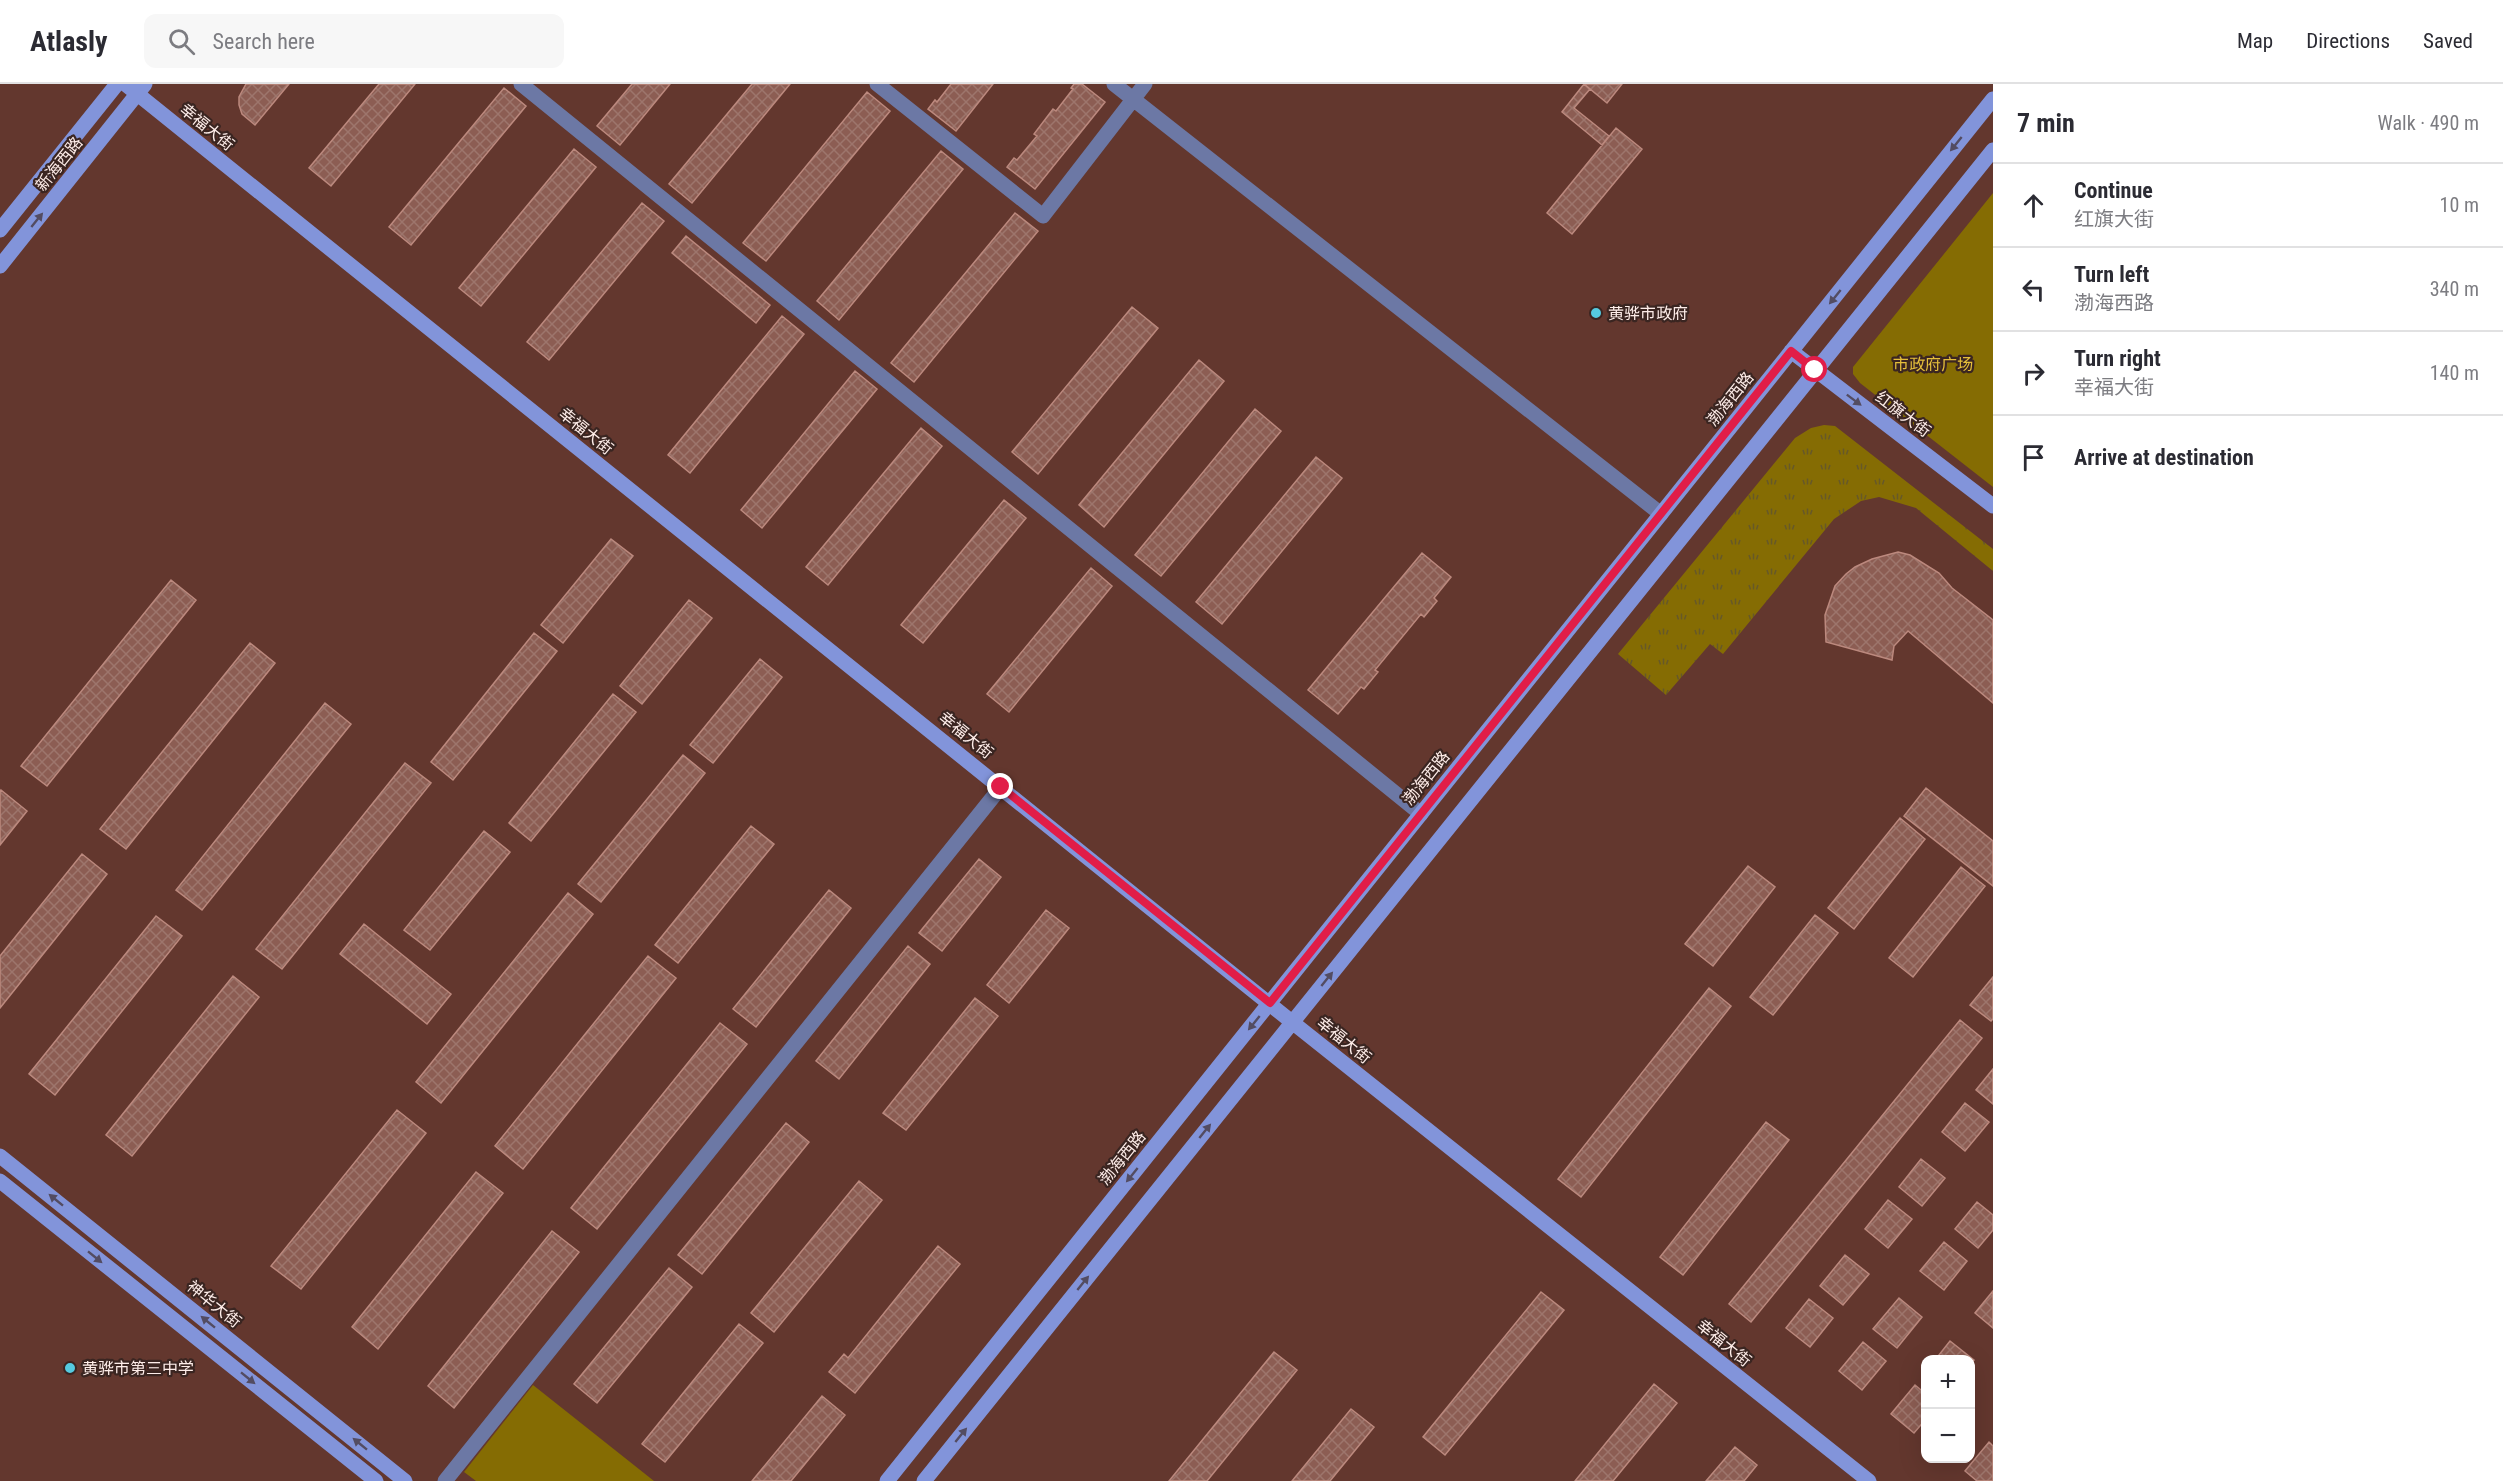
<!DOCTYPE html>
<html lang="en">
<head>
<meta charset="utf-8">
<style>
  :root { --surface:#fff; --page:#f7f7f7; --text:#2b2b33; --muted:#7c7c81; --line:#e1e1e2 }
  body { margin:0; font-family:"Roboto Condensed","Noto Sans SC",sans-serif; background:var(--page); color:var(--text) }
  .controls { position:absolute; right:18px; bottom:18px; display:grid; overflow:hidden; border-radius:12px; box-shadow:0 6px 24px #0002 }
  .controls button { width:54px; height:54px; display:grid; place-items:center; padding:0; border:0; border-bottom:2px solid var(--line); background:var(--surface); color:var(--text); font:30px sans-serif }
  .stop { position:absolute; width:18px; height:18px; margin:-14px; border:4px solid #e11d48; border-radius:50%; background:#fff }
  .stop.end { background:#e11d48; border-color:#fff; box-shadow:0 2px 6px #0008 }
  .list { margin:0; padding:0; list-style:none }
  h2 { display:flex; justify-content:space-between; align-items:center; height:78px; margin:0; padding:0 24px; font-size:26px }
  h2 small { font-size:20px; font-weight:400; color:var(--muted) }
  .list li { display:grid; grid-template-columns:39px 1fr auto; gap:18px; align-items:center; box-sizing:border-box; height:84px; padding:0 24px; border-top:2px solid var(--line) }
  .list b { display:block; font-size:22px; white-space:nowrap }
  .list p { margin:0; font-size:20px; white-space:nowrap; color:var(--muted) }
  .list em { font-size:20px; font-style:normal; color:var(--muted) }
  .icon { flex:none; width:33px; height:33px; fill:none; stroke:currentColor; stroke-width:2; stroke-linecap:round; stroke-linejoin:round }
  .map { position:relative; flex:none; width:1993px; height:1397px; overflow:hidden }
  header { display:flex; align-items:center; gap:36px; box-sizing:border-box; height:84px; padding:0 30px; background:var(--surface); border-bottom:2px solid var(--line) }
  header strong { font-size:28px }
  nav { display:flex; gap:33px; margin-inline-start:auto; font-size:21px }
  .search { width:420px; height:54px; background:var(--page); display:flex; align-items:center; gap:15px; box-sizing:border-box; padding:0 21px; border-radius:12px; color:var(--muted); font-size:22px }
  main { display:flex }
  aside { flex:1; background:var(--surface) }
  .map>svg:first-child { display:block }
  .grass { fill:url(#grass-tufts) }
  .green { fill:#856c03 }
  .building { fill:url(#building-cross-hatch); stroke:#bc897e; stroke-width:1.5 }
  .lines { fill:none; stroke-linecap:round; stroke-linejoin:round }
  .street { stroke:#6c78a5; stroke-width:15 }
  .secondary { stroke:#8294da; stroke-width:15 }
  .oneway { fill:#534c62 }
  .route { stroke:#e11d48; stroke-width:8 }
  .poi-dot { fill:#55cae0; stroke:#3a2521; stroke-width:2 }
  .labels { text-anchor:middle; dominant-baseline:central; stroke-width:4.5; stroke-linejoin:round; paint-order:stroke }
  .street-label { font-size:16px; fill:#feede9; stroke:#3a2521 }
  .poi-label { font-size:16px; fill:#feede9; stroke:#3a2521; text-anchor:start }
  .park-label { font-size:16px; fill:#e5bf3b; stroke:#3a2521 }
</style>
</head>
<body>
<header>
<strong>Atlasly</strong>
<div class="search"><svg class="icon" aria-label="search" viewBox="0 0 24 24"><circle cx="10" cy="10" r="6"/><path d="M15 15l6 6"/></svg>Search here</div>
<nav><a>Map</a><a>Directions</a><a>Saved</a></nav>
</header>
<main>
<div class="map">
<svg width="1993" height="1397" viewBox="0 0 1993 1397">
  <defs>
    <pattern id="grass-tufts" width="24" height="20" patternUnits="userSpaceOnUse" patternTransform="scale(1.5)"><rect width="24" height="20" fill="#856c03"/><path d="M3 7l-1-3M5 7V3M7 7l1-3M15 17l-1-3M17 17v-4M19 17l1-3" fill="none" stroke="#665828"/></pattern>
    <pattern id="building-cross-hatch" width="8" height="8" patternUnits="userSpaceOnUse" patternTransform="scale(1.5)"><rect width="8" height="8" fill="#8c5d53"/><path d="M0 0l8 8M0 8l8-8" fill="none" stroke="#9d756c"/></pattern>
  </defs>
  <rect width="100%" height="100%" fill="#63372e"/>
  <path class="grass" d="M1824,341L1835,342L1993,465V487L1916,424L1879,413L1861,417L1834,435L1723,570L1710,560L1666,611L1618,570L1795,354L1811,344Z"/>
  <path class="green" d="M1993,109V403L1860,299L1853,290V283Z
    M533,1301L654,1397H476L464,1388Z"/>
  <path class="building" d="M246,0H289L255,41L242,30L239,21V13Z
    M379,0H415L331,102L309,84Z
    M632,0H670L620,61L597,42Z
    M752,0H790L692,119L669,100Z
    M951,0H993L956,47L928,25L935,16L937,18Z
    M1074,0H1082L1105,18L1035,105L1007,83L1014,74L1017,76L1037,52L1034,50L1053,25L1056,27L1073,5L1071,4Z
    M1584,0L1590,5L1574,24L1609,52L1602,61L1562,28Z
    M1584,0H1622L1607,19Z
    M504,4L526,22L411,161L389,143Z
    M867,8L890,27L766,177L743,159Z
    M1616,44L1642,65L1572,150L1547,129Z
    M574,65L596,83L481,222L459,204Z
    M941,67L963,85L839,236L817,217Z
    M642,119L664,137L549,276L527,258Z
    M1015,129L1038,147L914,298L891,279Z
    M686,152L770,221L756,239L672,169Z
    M1132,223L1158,244L1038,390L1012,368Z
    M782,232L804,250L690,389L668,371Z
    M1199,276L1224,297L1104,443L1079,421Z
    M855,287L877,305L762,444L741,426Z
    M1255,325L1281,347L1161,492L1135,471Z
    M921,344L942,362L828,501L806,483Z
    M1316,373L1342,394L1222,540L1196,518Z
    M1004,416L1026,434L923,559L901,541Z
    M611,455L633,472L563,559L541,541Z
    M1898,468L1910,471L1939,489L1952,504L1993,536V619L1908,547L1894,562L1892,576L1826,558L1825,531L1835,502L1846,490L1855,483L1872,475Z
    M1422,469L1451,493L1434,514L1437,517L1424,533L1421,530L1375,586L1378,588L1364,605L1361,603L1338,630L1308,606Z
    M1091,484L1112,502L1009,628L987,610Z
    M171,496L196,516L47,702L21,682Z
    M689,516L712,534L642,620L620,602Z
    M534,549L557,567L453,696L431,678Z
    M250,559L275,579L126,765L100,745Z
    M760,575L782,593L713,679L690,661Z
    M613,610L636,628L531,757L509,739Z
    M325,619L351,640L202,826L176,806Z
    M683,671L705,689L601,818L578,800Z
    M405,679L431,699L282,885L256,865Z
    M1926,704L1993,757V802L1904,732Z
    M1,706L27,727L0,761V708Z
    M1900,734L1925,755L1854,845L1828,824Z
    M751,742L774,760L678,879L655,861Z
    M484,747L510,768L430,866L404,846Z
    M82,770L107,790L0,924V872Z
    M979,775L1001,793L942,867L919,849Z
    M1748,782L1775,803L1713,882L1685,860Z
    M1961,783L1985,802L1913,893L1889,874Z
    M829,806L851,824L756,943L733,925Z
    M568,809L593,830L441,1019L416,998Z
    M1046,826L1069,844L1009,919L987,901Z
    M1815,831L1838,849L1773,931L1750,913Z
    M156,832L182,852L55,1011L29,990Z
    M364,840L451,910L427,940L340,870Z
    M908,862L930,880L839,995L816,977Z
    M648,872L676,894L523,1085L495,1062Z
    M233,892L259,913L132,1072L106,1051Z
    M1993,893V935L1991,937L1970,921Z
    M1709,904L1731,922L1581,1113L1558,1095Z
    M975,914L998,932L906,1046L883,1029Z
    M1960,936L1982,954L1751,1238L1729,1220Z
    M720,939L747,960L597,1145L571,1124Z
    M1993,985V1020L1976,1006Z
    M1965,1019L1989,1038L1965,1067L1942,1048Z
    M397,1026L426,1049L301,1205L271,1182Z
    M1766,1038L1789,1056L1683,1191L1660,1173Z
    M786,1039L809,1058L702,1190L678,1171Z
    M1921,1075L1945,1094L1922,1122L1899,1103Z
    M476,1088L503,1109L378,1265L352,1243Z
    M859,1097L882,1116L774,1248L751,1229Z
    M1888,1116L1912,1135L1888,1164L1865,1145Z
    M1977,1118L1993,1131V1146L1978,1164L1955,1145Z
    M552,1147L579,1168L454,1324L428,1302Z
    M1944,1158L1967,1177L1944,1206L1920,1187Z
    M938,1162L960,1180L855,1309L829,1288L844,1270L848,1274Z
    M1845,1171L1869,1190L1843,1221L1820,1202Z
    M669,1184L692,1203L597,1319L574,1300Z
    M1993,1207V1244L1975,1229Z
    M1541,1208L1564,1226L1445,1371L1423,1353Z
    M1899,1214L1922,1233L1897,1264L1873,1245Z
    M1809,1215L1833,1234L1810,1263L1786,1244Z
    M739,1240L763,1259L665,1378L642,1360Z
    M1950,1257L1974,1276L1970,1280V1276H1935Z
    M1863,1258L1886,1277L1862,1306L1839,1287Z
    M1274,1268L1297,1286L1207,1397H1169Z
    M1654,1300L1677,1319L1613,1397H1575Z
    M1915,1301L1926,1310V1335L1914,1349L1891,1330Z
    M822,1312L845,1331L791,1397H752Z
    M1351,1325L1374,1343L1330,1397H1292Z
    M1989,1358L1993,1362V1397H1977L1965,1387Z
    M1735,1363L1757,1381L1744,1397H1706Z"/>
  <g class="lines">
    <path class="street" d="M521,0L1421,730
      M877,0L1043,132L1145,0
      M1114,0L1661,430
      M445,1397L1001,703"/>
    <path class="secondary" d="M125,0L1292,938L1869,1397
      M0,146L117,0
      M0,182L145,0
      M1791,267L1993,422
      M0,1072L405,1397
      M0,1097L376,1397
      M887,1397L1993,15
      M924,1397L1993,66"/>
  </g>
  <defs><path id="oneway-solid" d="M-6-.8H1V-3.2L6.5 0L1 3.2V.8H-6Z" transform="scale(1.5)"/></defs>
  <g class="oneway">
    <use href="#oneway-solid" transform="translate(1956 60) rotate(129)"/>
    <use href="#oneway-solid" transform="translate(37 136) rotate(-51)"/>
    <use href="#oneway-solid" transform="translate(1835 213) rotate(129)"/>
    <use href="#oneway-solid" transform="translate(1854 316) rotate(37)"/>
    <use href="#oneway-solid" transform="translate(1327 895) rotate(-51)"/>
    <use href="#oneway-solid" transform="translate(1254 939) rotate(129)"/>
    <use href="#oneway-solid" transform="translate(1205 1047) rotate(-51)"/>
    <use href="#oneway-solid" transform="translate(1132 1091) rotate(129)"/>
    <use href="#oneway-solid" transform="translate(56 1116) rotate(-141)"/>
    <use href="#oneway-solid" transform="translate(95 1173) rotate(39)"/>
    <use href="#oneway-solid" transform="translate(1083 1199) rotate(-51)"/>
    <use href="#oneway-solid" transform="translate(208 1238) rotate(-141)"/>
    <use href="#oneway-solid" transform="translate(248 1294) rotate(39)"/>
    <use href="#oneway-solid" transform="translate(961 1351) rotate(-51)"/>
    <use href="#oneway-solid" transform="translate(360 1360) rotate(-141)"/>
  </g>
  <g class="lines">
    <path class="route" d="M1001,703L1270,919L1791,267L1815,286"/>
  </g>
  <g class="poi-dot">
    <circle cx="1596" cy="229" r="6"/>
    <circle cx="70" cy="1284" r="6"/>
  </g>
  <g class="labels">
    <g class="street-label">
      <text transform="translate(207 43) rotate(39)">幸福大街</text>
      <text transform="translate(59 80) rotate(-51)">新海西路</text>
      <text transform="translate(1730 315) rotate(-51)">渤海西路</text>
      <text transform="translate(1903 330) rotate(37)">红旗大街</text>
      <text transform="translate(586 347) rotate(39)">幸福大街</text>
      <text transform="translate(966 651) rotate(39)">幸福大街</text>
      <text transform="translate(1426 694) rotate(-51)">渤海西路</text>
      <text transform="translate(1344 956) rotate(39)">幸福大街</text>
      <text transform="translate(1122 1074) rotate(-51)">渤海西路</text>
      <text transform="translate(214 1220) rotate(39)">神华大街</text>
      <text transform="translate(1724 1259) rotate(39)">幸福大街</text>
    </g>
    <g class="poi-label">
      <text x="1608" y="229">黄骅市政府</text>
      <text x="82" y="1284">黄骅市第三中学</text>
    </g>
    <g class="park-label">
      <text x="1933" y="280">市政府广场</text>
    </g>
  </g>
</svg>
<div class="controls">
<button>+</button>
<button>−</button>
</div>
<div class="stop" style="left:1815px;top:286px"></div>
<div class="stop end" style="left:1001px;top:703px"></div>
</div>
<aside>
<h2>7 min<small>Walk · 490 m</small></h2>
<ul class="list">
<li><svg class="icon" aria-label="ahead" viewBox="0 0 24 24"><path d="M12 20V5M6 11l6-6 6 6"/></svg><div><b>Continue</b><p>红旗大街</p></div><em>10 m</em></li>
<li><svg class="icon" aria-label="left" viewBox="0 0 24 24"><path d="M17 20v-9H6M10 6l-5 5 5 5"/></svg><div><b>Turn left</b><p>渤海西路</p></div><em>340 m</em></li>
<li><svg class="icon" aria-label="right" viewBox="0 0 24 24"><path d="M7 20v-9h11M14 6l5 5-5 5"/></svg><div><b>Turn right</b><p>幸福大街</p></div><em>140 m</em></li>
<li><svg class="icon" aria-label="arrive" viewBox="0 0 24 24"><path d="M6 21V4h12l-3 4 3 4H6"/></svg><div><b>Arrive at destination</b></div></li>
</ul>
</aside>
</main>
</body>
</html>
